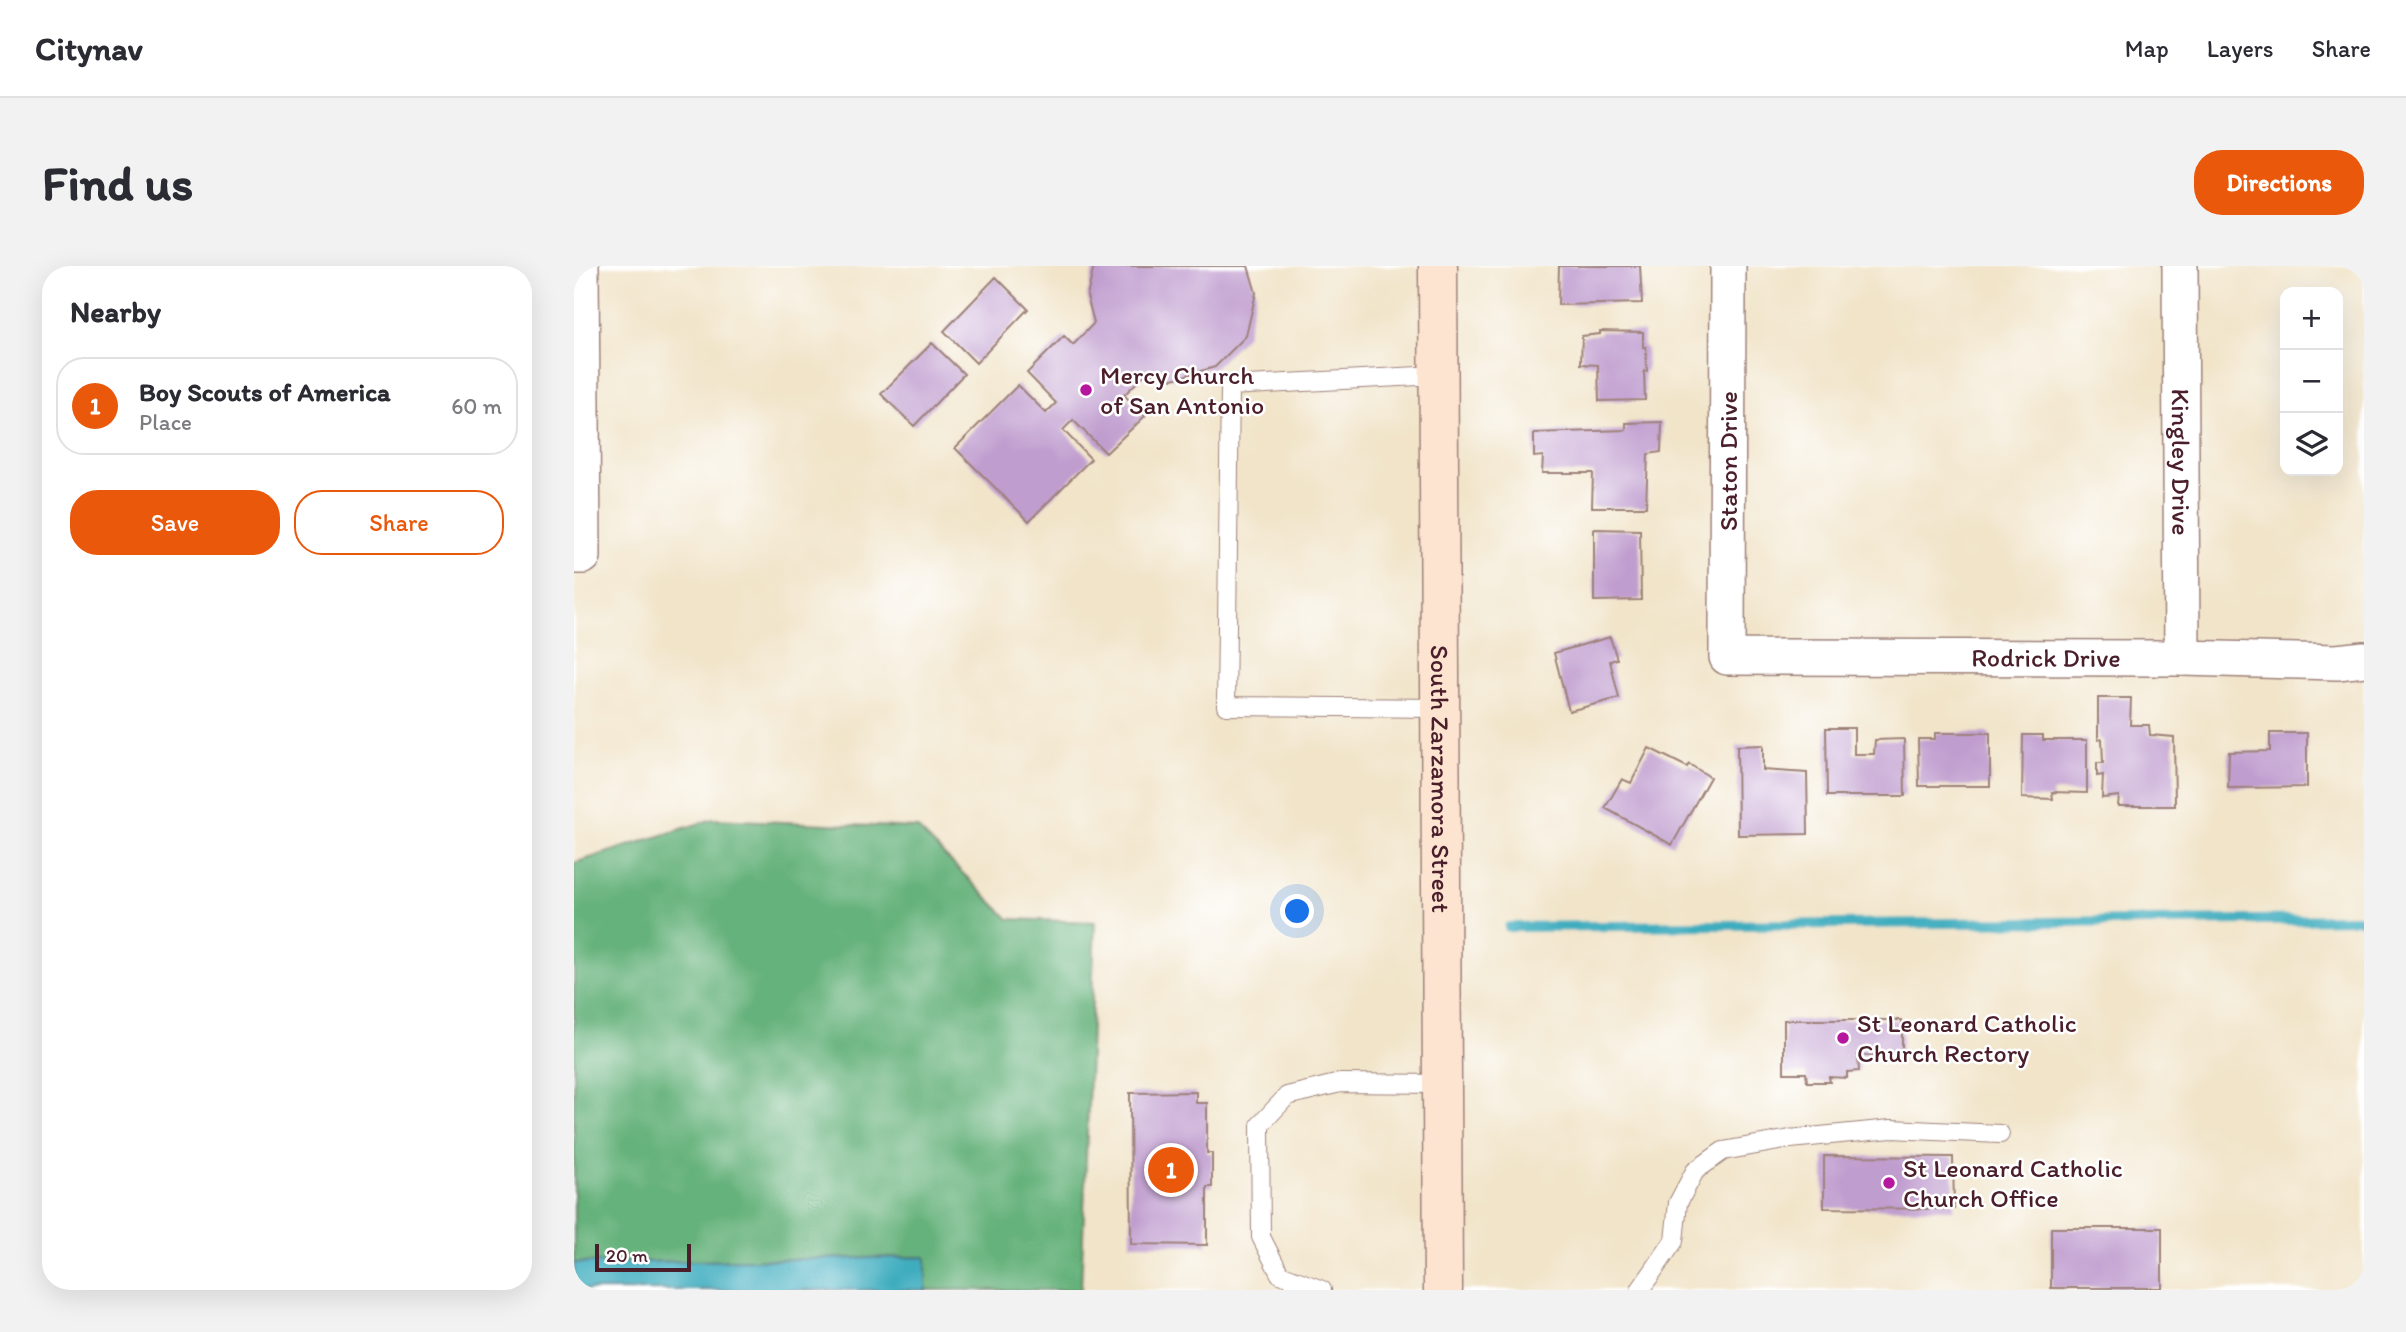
<!DOCTYPE html>
<html lang="en">
<head>
<meta charset="utf-8">
<style>
  :root { --surface:#fff; --page:#f2f2f3; --text:#2b2b33; --muted:#7c7c81; --line:#e1e1e2; --accent:#ea580c }
  body { margin:0; font-family:Itim,sans-serif; background:var(--page); color:var(--text) }
  .controls { position:absolute; right:21px; top:21px; display:grid; overflow:hidden; border-radius:14px; box-shadow:0 7px 28px #0002 }
  .controls button { width:63px; height:63px; display:grid; place-items:center; padding:0; border:0; border-bottom:2px solid var(--line); background:var(--surface); color:var(--text); font:35px sans-serif }
  .scale { position:absolute; left:21px; bottom:18px; width:96px; box-sizing:border-box; padding-left:7px; border:4px solid #4a1f2b; border-top:0; font-size:19px; line-height:24px; white-space:nowrap; color:#4a1f2b; -webkit-text-stroke:5px #fff; paint-order:stroke }
  .you { position:absolute; left:724px; top:646px; width:24px; height:24px; margin:-18px; border:5px solid #fff; border-radius:50%; background:#1a73e8; box-shadow:0 0 0 10px #1a73e833 }
  .badge { display:grid; place-items:center; width:46px; height:46px; border-radius:50%; background:var(--accent); color:#fff; font-size:23px; font-weight:700 }
  .pin { position:absolute; translate:-50% -50%; border:4px solid #fff; box-shadow:0 2px 7px #0006 }
  .list { margin:0; padding:0; list-style:none }
  h2 { display:flex; justify-content:space-between; align-items:center; height:91px; margin:0; padding:0 28px; font-size:30px }
  h2 small { font-size:23px; font-weight:400; color:var(--muted) }
  .list li { display:grid; grid-template-columns:46px 1fr auto; gap:21px; align-items:center; box-sizing:border-box; height:98px; margin:0 14px 14px; padding:0 14px; border:2px solid var(--line); border-radius:28px }
  .list b { display:block; font-size:26px; white-space:nowrap }
  .list p { margin:0; font-size:23px; white-space:nowrap; color:var(--muted) }
  .list em { font-size:23px; font-style:normal; color:var(--muted) }
  .actions { display:flex; gap:14px; padding:21px 28px }
  .actions a { flex:1; padding:16px 0; border:2px solid var(--accent); border-radius:28px; text-align:center; font-size:24px; color:var(--accent) }
  .actions .main { background:var(--accent); color:#fff }
  .icon { flex:none; width:38px; height:38px; fill:none; stroke:currentColor; stroke-width:2; stroke-linecap:round; stroke-linejoin:round }
  .map { position:relative; flex:none; width:1790px; height:1024px; overflow:hidden; border-radius:28px }
  header { display:flex; align-items:center; gap:42px; box-sizing:border-box; height:98px; padding:0 35px; background:var(--surface); border-bottom:2px solid var(--line) }
  header strong { font-size:33px }
  nav { display:flex; gap:38px; margin-inline-start:auto; font-size:24px }
  .intro { display:flex; align-items:center; justify-content:space-between; box-sizing:border-box; height:168px; padding:0 42px }
  h1 { margin:0; font-size:49px }
  .button { padding:18px 32px; border-radius:28px; background:var(--accent); color:#fff; font-size:24px; font-weight:700 }
  main { display:flex; gap:42px; padding:0 42px }
  aside { flex:1; background:var(--surface); border-radius:28px; box-shadow:0 7px 28px #0002 }
  .map>svg:first-child { display:block }
  .forest { fill:#66b27c; stroke:#586854; stroke-width:2 }
  .water { fill:#41adbf; stroke:#466675; stroke-width:2 }
  .lines { fill:none; stroke-linecap:round; stroke-linejoin:round }
  .stream { stroke:#41adbf; stroke-width:10 }
  .building { fill:#c09dcf }
  .lane-casing { stroke:#9e827a; stroke-width:20 }
  .street-casing { stroke:#9e827a; stroke-width:38 }
  .secondary-casing { stroke:#9e827a; stroke-width:41 }
  .lane { stroke:#fff; stroke-width:18 }
  .street { stroke:#fff; stroke-width:35 }
  .secondary { stroke:#fde4d1; stroke-width:38 }
  .poi-dot { fill:#b5179e; stroke:#fff; stroke-width:2.5 }
  .labels { text-anchor:middle; dominant-baseline:central; stroke-width:5; stroke-linejoin:round; paint-order:stroke }
  .poi-label { font-size:26px; fill:#4a1f2b; stroke:#fff; text-anchor:start }
  .street-label { font-size:26px; fill:#4a1f2b; stroke:#fff }
</style>
</head>
<body>
<header>
<strong>Citynav</strong>
<nav><a>Map</a><a>Layers</a><a>Share</a></nav>
</header>
<div class="intro"><h1>Find us</h1><a class="button">Directions</a></div>
<main>
<aside>
<h2>Nearby<small></small></h2>
<ul class="list">
<li><span class="badge">1</span><div><b>Boy Scouts of America</b><p>Place</p></div><em>60 m</em></li>
</ul>
<div class="actions"><a class="main">Save</a><a>Share</a></div>
</aside>
<div class="map">
<svg width="1790" height="1024" viewBox="0 0 1790 1024">
  <rect width="100%" height="100%" fill="#fff"/>
  <filter id="ink" filterUnits="userSpaceOnUse"><feTurbulence type="fractalNoise" baseFrequency=".0143" numOctaves="2"/><feDisplacementMap in="SourceGraphic" scale="14" xChannelSelector="R" yChannelSelector="G"/><feConvolveMatrix kernelMatrix="1 2 1 2 8 2 1 2 1" color-interpolation-filters="sRGB"/></filter>
  <filter id="wash" filterUnits="userSpaceOnUse"><feTurbulence type="fractalNoise" baseFrequency=".00686" numOctaves="4" result="noise"/><feDisplacementMap in="SourceGraphic" scale="28" xChannelSelector="R" yChannelSelector="G"/><feGaussianBlur stdDeviation="1.57" result="paint"/><feColorMatrix in="noise" values="0 0 0 0 0 0 0 0 0 0 0 0 0 0 0 0 0 1.4 0 .05"/><feComposite in="paint" operator="in"/></filter>
  <g filter="url(#wash)">
    <rect width="100%" height="100%" fill="#f1e4c9"/>
    <path class="forest" d="M139,553L343,562L435,653L521,656L507,1024H352L351,991L0,997V597Z"/>
    <path class="water" d="M352,991V1024H0V997Z"/>
    <g class="lines">
      <path class="stream" d="M935,661L1790,653"/>
    </g>
    <g id="blocks">
      <path class="building" d="M520,0H674L682,27L672,70L641,101L599,113L573,106L550,129L571,150L532,187L499,154L489,164L517,193L455,255L381,182L444,119L472,147L482,137L453,107L490,70L499,79L520,57L513,30Z
        M985,0H1066L1068,37L984,39Z
        M422,11L454,43L402,97L370,65Z
        M1026,65L1069,66V81H1072L1073,105H1070L1071,134L1025,135L1024,99L1007,98L1008,70L1026,68Z
        M358,77L390,108L340,160L307,128Z
        M1088,156L1087,186L1074,188L1072,241H1018L1019,207H968L969,190L960,191V167L1052,164V157Z
        M1020,263L1066,264L1067,334L1020,335Z
        M1036,371L1043,393L1036,395L1045,432L995,445L980,387Z
        M1524,432H1557L1556,459H1575L1576,469L1600,471L1601,540H1544L1545,530L1528,532L1529,509L1523,510V497H1529L1528,473L1524,474Z
        M1252,462H1280V488H1300L1301,474L1330,473L1331,530H1253Z
        M1361,467H1416V520H1345L1344,473H1361Z
        M1696,467H1733V521L1654,522L1655,486L1696,485Z
        M1449,469H1469V474H1513V527L1478,526L1479,533L1448,532Z
        M1189,479V504L1233,507L1234,568L1164,569L1163,480Z
        M1075,482L1113,501L1115,498L1136,511L1098,579L1031,542L1048,513L1057,517Z
        M1210,754H1328V791L1284,789L1285,805L1273,806V812L1255,811L1256,816H1233L1232,807H1210Z
        M622,826V837H633V887H638V921H633V979L557,978L556,827Z
        M1250,890L1379,891L1380,943L1250,942Z
        M1477,962H1588V1022H1477Z"/>
    </g>
  </g>
  <g filter="url(#ink)">
    <use href="#blocks" fill-opacity="0" stroke="#9e827a" stroke-width="2"/>
    <g class="lines">
      <g class="lane-casing">
        <path id="lane" d="M864,109L656,120L652,440L865,442
          M748,1024L706,1008L687,971L686,859L713,830L766,817L868,818
          M1066,1024L1100,975L1104,937L1121,905L1149,885L1216,873L1317,863L1426,868"/>
      </g>
      <g class="street-casing">
        <g id="street">
          <path id="s1" d="M1154,0L1153,391L1608,392L1763,396L1790,393"/>
          <path id="s2" d="M1606,0L1608,392"/>
          <path d="M0,290H9L7,0"/>
        </g>
      </g>
      <g class="secondary-casing">
        <g id="secondary">
          <path id="s3" d="M864,0L869,1024"/>
        </g>
      </g>
      <use href="#lane" class="lane"/>
      <use href="#street" class="street"/>
      <use href="#secondary" class="secondary"/>
    </g>
  </g>
  <g class="poi-dot">
    <circle cx="512" cy="124" r="7"/>
    <circle cx="1269" cy="772" r="7"/>
    <circle cx="1315" cy="917" r="7"/>
  </g>
  <g class="labels">
    <g class="poi-label">
      <text x="526" y="109">Mercy Church<tspan x="526" dy="30">of San Antonio</tspan></text>
      <text x="1283" y="757">St Leonard Catholic<tspan x="1283" dy="30">Church Rectory</tspan></text>
      <text x="1329" y="902">St Leonard Catholic<tspan x="1329" dy="30">Church Office</tspan></text>
    </g>
    <g class="street-label">
      <text transform="translate(1154 195) rotate(-90)">Staton Drive</text>
      <text stroke="none"><textPath href="#s2" startOffset="196">Kingley Drive</textPath></text>
      <text stroke="none"><textPath href="#s1" startOffset="710">Rodrick Drive</textPath></text>
      <text stroke="none"><textPath href="#s3" startOffset="513">South Zarzamora Street</textPath></text>
    </g>
  </g>
</svg>
<div class="controls">
<button>+</button>
<button>−</button>
<button><svg class="icon" aria-label="layers" viewBox="0 0 24 24"><path d="M12 4l9 5-9 5-9-5zM3 14l9 5 9-5"/></svg></button>
</div>
<div class="scale">20 m</div>
<div class="you"></div>
<div class="pin badge" style="left:597px;top:904px">1</div>
</div>
</main>
</body>
</html>
